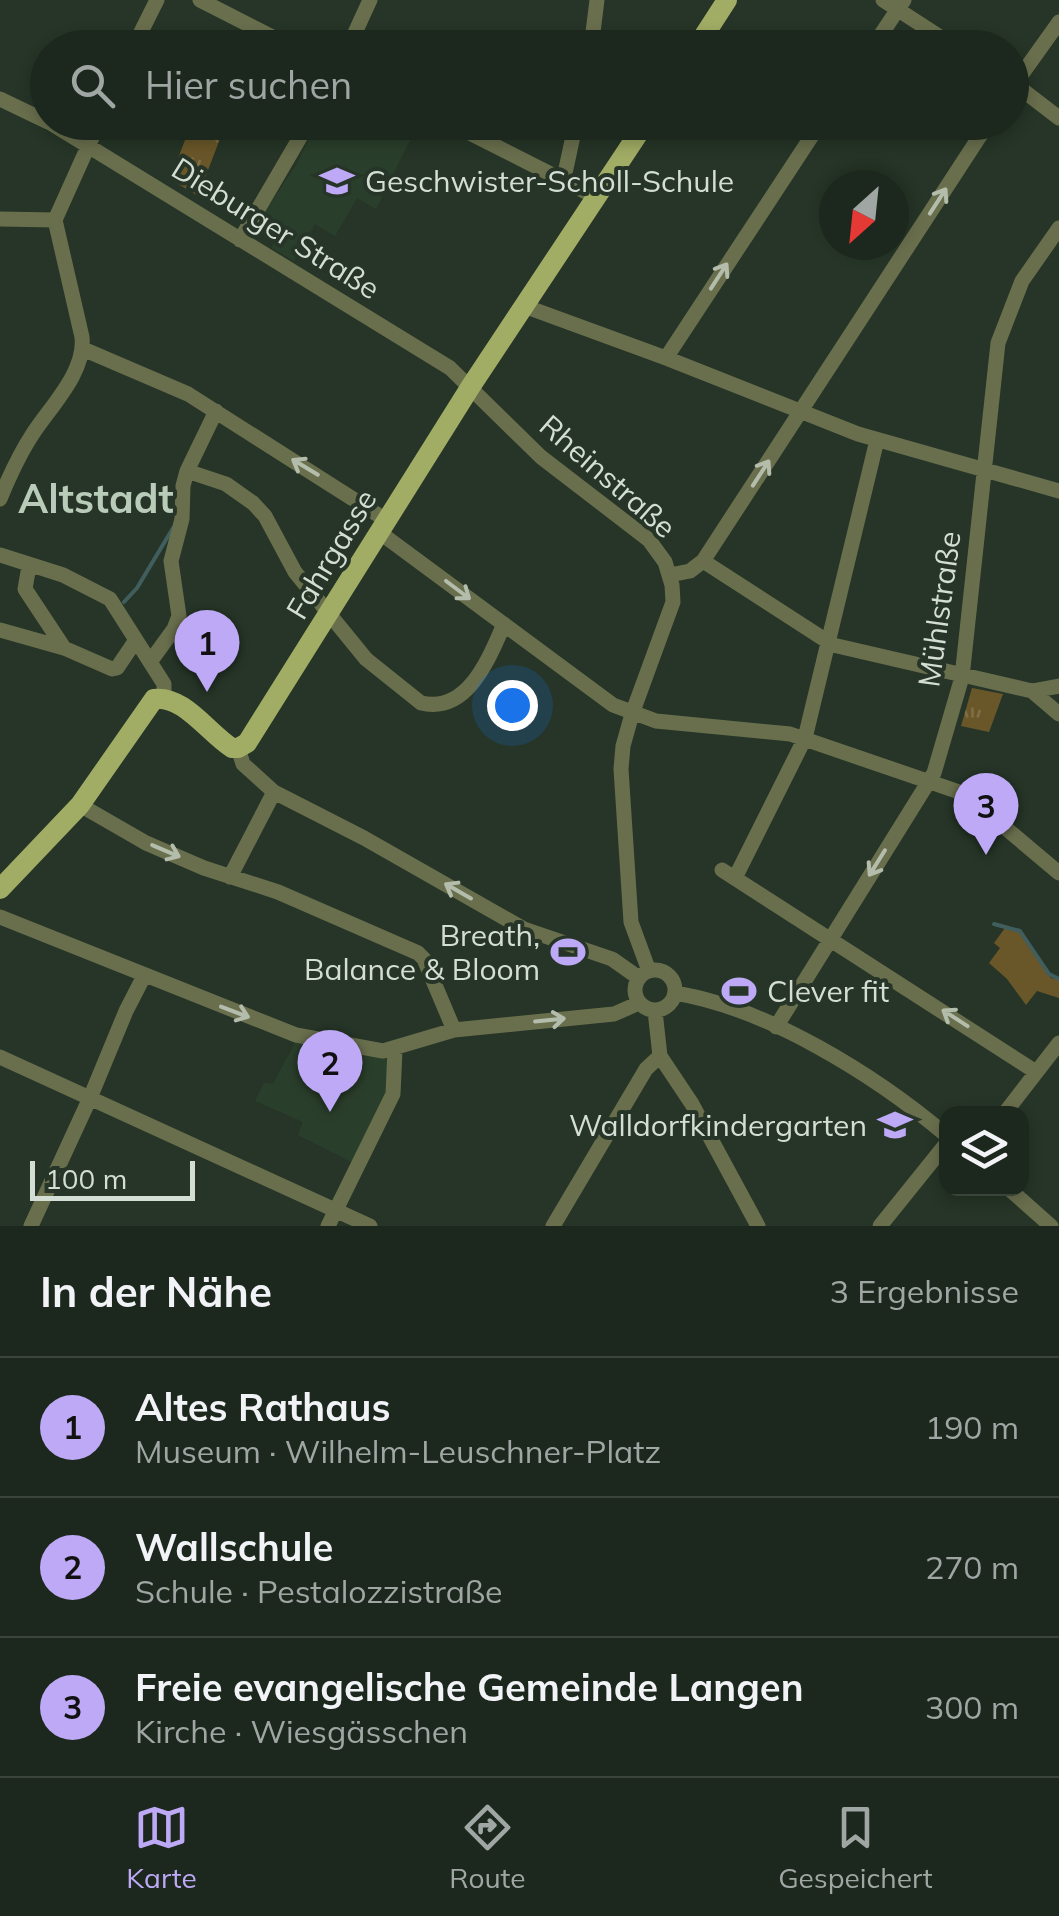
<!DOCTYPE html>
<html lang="de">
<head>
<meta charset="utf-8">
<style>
  :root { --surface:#1c281d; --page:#253026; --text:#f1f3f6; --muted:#a0a6a4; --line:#3a443b; --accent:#bda9f5 }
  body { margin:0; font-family:Mulish,sans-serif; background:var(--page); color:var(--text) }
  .controls { position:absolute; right:30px; bottom:30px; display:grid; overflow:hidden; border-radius:20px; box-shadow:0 5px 15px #0003 }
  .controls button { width:90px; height:90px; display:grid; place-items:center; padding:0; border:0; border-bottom:2px solid var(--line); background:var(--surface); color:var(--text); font:50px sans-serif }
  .compass { position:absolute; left:819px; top:170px; width:90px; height:90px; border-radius:50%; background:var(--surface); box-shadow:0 5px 15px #0003; rotate:207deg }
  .scale { position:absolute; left:30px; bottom:25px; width:165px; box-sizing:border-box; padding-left:10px; border:5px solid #d4ded4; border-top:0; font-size:28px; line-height:35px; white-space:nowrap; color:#d4ded4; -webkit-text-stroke:8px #263527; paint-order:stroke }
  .you { position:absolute; left:512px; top:705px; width:35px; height:35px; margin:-25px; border:8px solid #fff; border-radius:50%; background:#1a73e8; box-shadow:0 0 0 15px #1a73e833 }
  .badge { display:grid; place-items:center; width:65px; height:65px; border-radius:50%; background:var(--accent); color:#111; font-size:32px; font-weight:700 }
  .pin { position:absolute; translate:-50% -82px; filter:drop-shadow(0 2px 5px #0008) }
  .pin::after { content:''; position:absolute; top:52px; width:35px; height:30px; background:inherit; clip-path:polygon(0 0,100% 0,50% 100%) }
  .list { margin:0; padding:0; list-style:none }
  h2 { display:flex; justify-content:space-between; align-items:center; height:130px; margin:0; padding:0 40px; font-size:42px }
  h2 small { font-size:32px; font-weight:400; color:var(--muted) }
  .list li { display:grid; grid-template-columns:65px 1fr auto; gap:30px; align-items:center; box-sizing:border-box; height:140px; padding:0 40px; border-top:2px solid var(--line) }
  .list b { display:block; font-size:38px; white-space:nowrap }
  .list p { margin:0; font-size:32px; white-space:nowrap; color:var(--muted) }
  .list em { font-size:32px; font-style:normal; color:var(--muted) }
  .icon { flex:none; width:55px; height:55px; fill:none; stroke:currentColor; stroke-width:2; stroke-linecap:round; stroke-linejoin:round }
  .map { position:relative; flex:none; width:1059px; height:1226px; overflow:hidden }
  .search { position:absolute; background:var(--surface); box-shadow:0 5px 15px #0003; left:30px; right:30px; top:30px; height:110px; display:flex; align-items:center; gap:25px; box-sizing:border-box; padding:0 35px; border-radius:55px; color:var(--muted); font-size:38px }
  .sheet { height:550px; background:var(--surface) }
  nav { display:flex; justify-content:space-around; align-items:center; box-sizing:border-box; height:140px; border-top:2px solid var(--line); background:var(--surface); font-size:28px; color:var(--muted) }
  nav a { display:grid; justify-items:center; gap:5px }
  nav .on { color:var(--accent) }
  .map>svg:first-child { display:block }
  .built { fill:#2a3f2b }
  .park { fill:url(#park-tufts) }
  .garden { fill:#6a5729 }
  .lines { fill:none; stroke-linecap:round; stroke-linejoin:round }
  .stream { stroke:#405e5e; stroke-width:4 }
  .minor { stroke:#696f4d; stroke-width:15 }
  .major { stroke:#a1ad65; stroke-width:20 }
  .oneway { stroke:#b4bdac }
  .labels { text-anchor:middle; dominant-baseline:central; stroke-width:8; stroke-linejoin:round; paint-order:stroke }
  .poi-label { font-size:30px; fill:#d4ded4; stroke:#263527; text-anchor:start }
  .street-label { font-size:30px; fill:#d4ded4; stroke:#263527 }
  .district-label { font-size:40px; font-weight:bold; fill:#b8ccb9; stroke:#263527 }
</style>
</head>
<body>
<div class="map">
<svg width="1059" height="1226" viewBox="0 0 1059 1226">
  <defs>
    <pattern id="park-tufts" width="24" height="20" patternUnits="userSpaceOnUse" patternTransform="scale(2.5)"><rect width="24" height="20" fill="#6a5729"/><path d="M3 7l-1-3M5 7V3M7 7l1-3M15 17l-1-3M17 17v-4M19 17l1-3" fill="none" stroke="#7e6f47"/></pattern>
  </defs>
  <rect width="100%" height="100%" fill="#263527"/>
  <path class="built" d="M317,123H404L400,130L412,136L376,209L357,198L335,236L315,224L294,261L272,248L280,223L264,214L296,165Z
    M296,1041L389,1059L390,1094L355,1164L298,1135L303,1122L255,1101L264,1083L273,1084Z"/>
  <path class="park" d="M192,122L207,123L223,131L198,196L170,179Z
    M972,688L1003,694L989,732L961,726Z"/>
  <path class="garden" d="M1005,928L1019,932L1051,978L1059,980V998L1037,991L1026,1005L1007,979L989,963L1000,948L994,943Z"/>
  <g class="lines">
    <path class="stream" d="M124,602L137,588L173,528
      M994,924L1020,931L1049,974L1059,979"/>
    <path class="minor" d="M200,0L294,48
      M883,0L957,48
      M133,48L157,0
      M348,48L370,0
      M591,48L597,0
      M872,48L904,0
      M1012,82L1059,118
      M1012,88L1059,22
      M0,99L48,122
      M49,122L450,368L541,457L649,540L665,562L672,585L673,602L632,714L623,746L621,769L631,922L649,971
      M448,122L596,197
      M564,178L576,122
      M0,219L55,220
      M240,240L309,122
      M524,306L666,358L858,434L1059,491
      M83,349L188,394L386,520
      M666,358L821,122
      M187,471L226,484L253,503L265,516L295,572L366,659L421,703C468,714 489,658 504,624
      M0,499C9,477 19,455 32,435C50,407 86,372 82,337L55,220L99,122
      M379,532L613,705L656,721L790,734L965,794L1059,873
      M0,555L63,575L110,599L164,684V698
      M703,561L833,645L1032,691L1059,714
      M29,566L25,589L64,648
      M670,575L690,571L703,561L989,122
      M0,630L64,648L112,669L117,668L136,640
      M150,662L174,629L179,616L171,561L182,519L183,486L187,471L216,411
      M1032,691L1059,686
      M238,748L243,764L274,792L364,838L524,929L612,959L639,978
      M80,805L146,843L204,868L278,892L418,953L424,959L454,1030
      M722,870L1036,1072
      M230,877L274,792
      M735,878L805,738L877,440
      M0,917L296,1035L383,1051L454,1030L614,1014L639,1003
      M635 990a20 20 0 1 1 40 0a20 20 0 1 1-40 0Z
      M675,993C767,1008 875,1075 946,1135
      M655,1011L660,1056L692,1104L758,1226
      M776,1027L934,773L962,677L998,343L1022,281L1059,228
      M0,1057L370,1226
      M1004,1114L1059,1043
      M1008,1188L1051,1226
      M31,1226L90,1098L126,1011L144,976
      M328,1226L393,1094L395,1050
      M553,1226L646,1069L660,1056
      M880,1226L946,1144"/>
    <path class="major" d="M696,48L727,0
      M0,889L80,805L154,699C184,695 208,733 232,748H238L247,743L471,386L646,122"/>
  </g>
  <defs><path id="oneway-shaft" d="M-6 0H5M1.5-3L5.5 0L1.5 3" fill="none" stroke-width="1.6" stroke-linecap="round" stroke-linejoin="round" transform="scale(2.5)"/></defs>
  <g class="oneway">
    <use href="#oneway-shaft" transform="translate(938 201) rotate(-57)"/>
    <use href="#oneway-shaft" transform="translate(719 276) rotate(-57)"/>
    <use href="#oneway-shaft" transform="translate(305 467) rotate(-149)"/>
    <use href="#oneway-shaft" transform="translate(761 473) rotate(-57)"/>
    <use href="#oneway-shaft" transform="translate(458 590) rotate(37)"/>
    <use href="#oneway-shaft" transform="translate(166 851) rotate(23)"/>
    <use href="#oneway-shaft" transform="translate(877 863) rotate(122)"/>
    <use href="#oneway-shaft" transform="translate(458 891) rotate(-150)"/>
    <use href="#oneway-shaft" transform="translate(235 1012) rotate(21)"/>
    <use href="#oneway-shaft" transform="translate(955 1018) rotate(-147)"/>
    <use href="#oneway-shaft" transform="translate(550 1020) rotate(-6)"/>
  </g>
  <defs>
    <g id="school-bare" transform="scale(2.7)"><path d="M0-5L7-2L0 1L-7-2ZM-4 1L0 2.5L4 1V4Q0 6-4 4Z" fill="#bda9f5" stroke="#263527" stroke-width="2.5" paint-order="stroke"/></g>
    <g id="stadium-bare" transform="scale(2.7)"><path d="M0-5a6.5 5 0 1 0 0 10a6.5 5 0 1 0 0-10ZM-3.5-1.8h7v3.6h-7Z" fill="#bda9f5" stroke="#263527" stroke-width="2.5" paint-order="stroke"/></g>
  </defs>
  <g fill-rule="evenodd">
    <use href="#school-bare" x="337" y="181"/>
    <use href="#stadium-bare" x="568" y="952"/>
    <use href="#stadium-bare" x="739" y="991"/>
    <use href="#school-bare" x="895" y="1125"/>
  </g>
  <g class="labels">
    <g class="poi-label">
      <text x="365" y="181">Geschwister-Scholl-Schule</text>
      <text x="540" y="935" text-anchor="end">Breath,<tspan x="540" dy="34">Balance &amp; Bloom</tspan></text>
      <text x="767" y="991">Clever fit</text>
      <text x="867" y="1125" text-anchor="end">Walldorfkindergarten</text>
    </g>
    <g class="street-label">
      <text transform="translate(276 228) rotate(32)">Dieburger Straße</text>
      <text transform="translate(608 476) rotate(41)">Rheinstraße</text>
      <text transform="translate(331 554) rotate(-59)">Fahrgasse</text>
      <text transform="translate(939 609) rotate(-82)">Mühlstraße</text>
    </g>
    <g class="district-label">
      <text x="96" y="498">Altstadt</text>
    </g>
  </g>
</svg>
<div class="controls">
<button><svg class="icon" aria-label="layers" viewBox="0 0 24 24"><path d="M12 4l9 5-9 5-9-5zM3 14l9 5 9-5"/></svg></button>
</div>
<svg class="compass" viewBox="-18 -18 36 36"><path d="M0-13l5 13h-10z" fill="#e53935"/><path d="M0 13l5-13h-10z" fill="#a0a6a4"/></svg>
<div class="scale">100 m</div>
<div class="you"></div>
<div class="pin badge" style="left:207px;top:692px">1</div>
<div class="pin badge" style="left:330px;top:1112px">2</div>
<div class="pin badge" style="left:986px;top:855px">3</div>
<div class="search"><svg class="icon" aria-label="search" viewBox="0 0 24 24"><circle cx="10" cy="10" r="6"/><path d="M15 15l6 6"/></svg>Hier suchen</div>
</div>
<section class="sheet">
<h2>In der Nähe<small>3 Ergebnisse</small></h2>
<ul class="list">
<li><span class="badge">1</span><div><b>Altes Rathaus</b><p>Museum · Wilhelm-Leuschner-Platz</p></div><em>190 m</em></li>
<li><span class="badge">2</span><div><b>Wallschule</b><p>Schule · Pestalozzistraße</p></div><em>270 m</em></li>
<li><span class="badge">3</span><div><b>Freie evangelische Gemeinde Langen</b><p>Kirche · Wiesgässchen</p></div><em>300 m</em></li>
</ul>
</section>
<nav>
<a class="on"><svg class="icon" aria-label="map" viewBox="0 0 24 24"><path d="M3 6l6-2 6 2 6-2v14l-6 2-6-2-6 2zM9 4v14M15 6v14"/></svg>Karte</a>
<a><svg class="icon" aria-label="directions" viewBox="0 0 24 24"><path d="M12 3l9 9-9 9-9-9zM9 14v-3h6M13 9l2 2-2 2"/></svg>Route</a>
<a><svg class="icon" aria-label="saved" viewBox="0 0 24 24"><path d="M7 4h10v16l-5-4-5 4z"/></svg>Gespeichert</a>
</nav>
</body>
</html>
